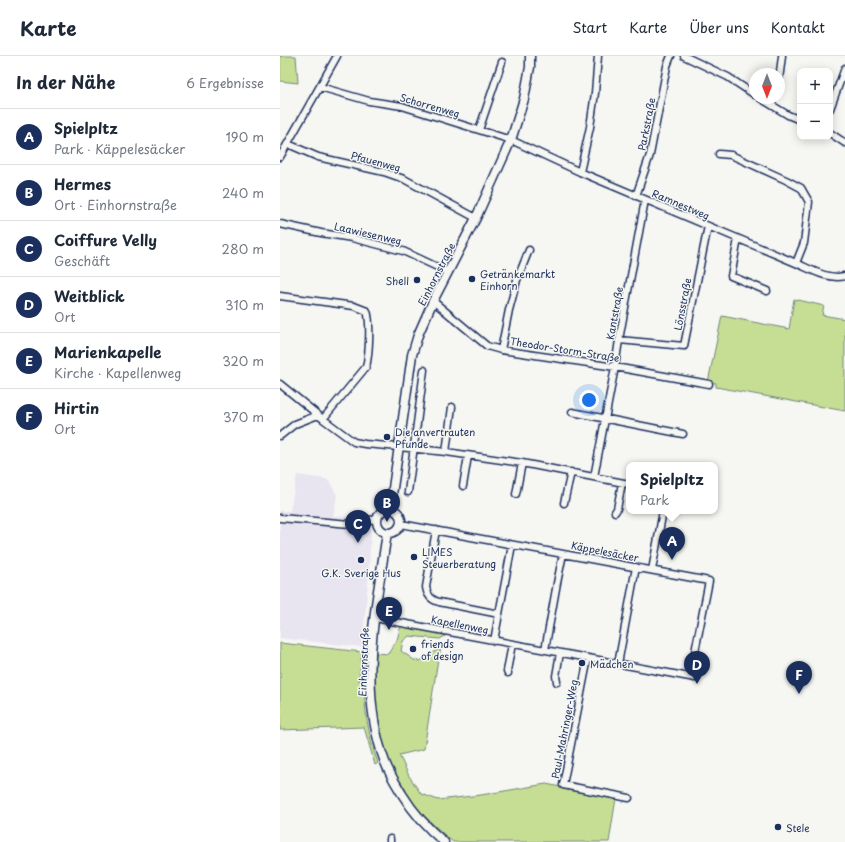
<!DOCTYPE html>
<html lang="de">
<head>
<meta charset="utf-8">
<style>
  :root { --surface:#fff; --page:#f6f6f7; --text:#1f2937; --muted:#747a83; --line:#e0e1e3; --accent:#1b2f5e }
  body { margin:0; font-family:"Playpen Sans",sans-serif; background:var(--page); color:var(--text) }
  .controls { position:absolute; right:12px; top:12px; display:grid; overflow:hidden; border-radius:8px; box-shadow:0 2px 10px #0003 }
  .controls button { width:36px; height:36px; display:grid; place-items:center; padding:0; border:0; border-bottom:1px solid var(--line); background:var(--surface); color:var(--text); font:20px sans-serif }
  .compass { position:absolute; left:469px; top:12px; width:36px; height:36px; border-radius:50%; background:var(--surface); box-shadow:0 2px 10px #0003; rotate:180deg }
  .you { position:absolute; left:309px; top:344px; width:14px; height:14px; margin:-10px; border:3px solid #fff; border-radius:50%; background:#1a73e8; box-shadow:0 0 0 6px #1a73e833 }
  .badge { display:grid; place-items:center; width:26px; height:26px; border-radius:50%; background:var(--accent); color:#fff; font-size:13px; font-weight:700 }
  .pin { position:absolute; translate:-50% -33px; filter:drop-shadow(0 1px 2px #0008) }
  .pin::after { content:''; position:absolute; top:21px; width:14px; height:12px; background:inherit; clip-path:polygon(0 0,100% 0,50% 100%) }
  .popup { position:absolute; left:346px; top:406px; width:92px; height:52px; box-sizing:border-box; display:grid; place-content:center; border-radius:8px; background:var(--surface); filter:drop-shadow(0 1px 3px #0005); font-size:13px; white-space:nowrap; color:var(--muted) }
  .popup b { font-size:15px; color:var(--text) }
  .popup::after { content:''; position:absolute; left:50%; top:100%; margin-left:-8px; border:8px solid transparent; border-top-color:var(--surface) }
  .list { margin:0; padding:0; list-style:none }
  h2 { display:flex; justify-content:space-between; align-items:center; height:52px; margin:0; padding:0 16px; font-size:17px }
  h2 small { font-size:13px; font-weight:400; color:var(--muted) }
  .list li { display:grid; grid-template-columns:26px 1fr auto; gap:12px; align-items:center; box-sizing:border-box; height:56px; padding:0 16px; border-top:1px solid var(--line) }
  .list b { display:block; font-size:15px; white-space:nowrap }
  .list p { margin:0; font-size:13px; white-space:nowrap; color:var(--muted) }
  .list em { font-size:13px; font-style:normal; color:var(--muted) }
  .map { position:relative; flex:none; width:565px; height:786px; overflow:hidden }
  header { display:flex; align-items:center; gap:24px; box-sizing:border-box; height:56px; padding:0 20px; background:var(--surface); border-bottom:1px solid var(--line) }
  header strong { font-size:19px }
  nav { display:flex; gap:22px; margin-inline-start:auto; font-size:14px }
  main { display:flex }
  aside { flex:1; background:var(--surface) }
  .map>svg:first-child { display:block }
  .built { fill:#e8e4f0 }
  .green { fill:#c6de94; stroke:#708679 }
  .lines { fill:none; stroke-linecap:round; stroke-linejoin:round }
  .street-casing { stroke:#1b2f5e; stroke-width:9 }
  .secondary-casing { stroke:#1b2f5e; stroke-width:11 }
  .street { stroke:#f6f6f2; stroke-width:6 }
  .secondary { stroke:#f6f6f2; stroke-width:8 }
  .poi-dot { fill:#1b2f5e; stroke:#f6f6f2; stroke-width:1.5 }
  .labels { text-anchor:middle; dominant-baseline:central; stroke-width:3; stroke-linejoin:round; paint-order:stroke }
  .street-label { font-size:10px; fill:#1b2f5e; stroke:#f6f6f2 }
  .poi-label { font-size:10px; fill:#1b2f5e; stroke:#f6f6f2; text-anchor:start }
</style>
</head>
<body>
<header>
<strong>Karte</strong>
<nav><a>Start</a><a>Karte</a><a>Über uns</a><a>Kontakt</a></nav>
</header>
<main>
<aside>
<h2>In der Nähe<small>6 Ergebnisse</small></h2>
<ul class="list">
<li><span class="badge">A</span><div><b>Spielpltz</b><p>Park · Käppelesäcker</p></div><em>190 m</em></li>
<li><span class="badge">B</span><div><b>Hermes</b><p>Ort · Einhornstraße</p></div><em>240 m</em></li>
<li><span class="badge">C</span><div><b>Coiffure Velly</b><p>Geschäft</p></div><em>280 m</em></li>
<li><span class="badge">D</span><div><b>Weitblick</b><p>Ort</p></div><em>310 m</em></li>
<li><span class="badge">E</span><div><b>Marienkapelle</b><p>Kirche · Kapellenweg</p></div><em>320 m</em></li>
<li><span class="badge">F</span><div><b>Hirtin</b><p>Ort</p></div><em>370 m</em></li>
</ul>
</aside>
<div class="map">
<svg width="565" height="786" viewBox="0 0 565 786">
  <rect width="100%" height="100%" fill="#f6f6f2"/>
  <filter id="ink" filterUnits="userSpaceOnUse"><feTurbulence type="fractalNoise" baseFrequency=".025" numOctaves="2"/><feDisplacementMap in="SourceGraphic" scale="8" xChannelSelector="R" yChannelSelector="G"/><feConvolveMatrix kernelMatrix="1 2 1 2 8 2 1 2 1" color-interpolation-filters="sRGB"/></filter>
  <g filter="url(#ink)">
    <path class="built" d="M17,419L46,423L50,427L57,439L53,460L67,461L73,470L91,473L89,509V515L82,591L0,582V455H10Z"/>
    <path class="green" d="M0,0H16L18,27L0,25Z
      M514,243L544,250L542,259L565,263V355L436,331V327L428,326L442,260L509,273Z
      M121,569L170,577L160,583L129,580L123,585L121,595L134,604L140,605L161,592L158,603L144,693L119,699L129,720L141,738L147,740L158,744L201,739L266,728L336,742L329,786H173C166,781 161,775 155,770C150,765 144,760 139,755C113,724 99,686 95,646C93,630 95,613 96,597L108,598L117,584Z
      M0,587L82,596L79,625L83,595H86C85,604 84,614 84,623C84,652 88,680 98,707L95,709L84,671L0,674Z"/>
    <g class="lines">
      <g class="street-casing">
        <path id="street" d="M404,0L448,21L475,39
          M499,24L502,0
          M40,31L89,45L122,50L231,84L300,116L516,207C532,214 548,224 565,220
          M480,42L508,59L520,64
          M550,53L565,12
          M199,74L222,6
          M550,77L565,87
          M8,88L38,101L104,116L124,123L196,162
          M439,98L451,99L506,124L521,132L529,146L524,187L516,207
          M0,101L57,0
          M300,116L310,71L315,37L318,0
          M356,140L370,99L387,10L391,0
          M0,168L41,177L72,182L123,195L168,216
          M458,183L451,220L487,235
          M0,240L74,250L87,255C91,267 89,299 86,311L43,363
          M153,245L207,290L221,294L335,311L429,328
          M339,284L404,290L428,170
          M221,294L229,254L237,224L249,194
          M0,328L43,363L74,386L85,388L119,391L166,396L242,407L349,428
          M292,356L403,378
          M0,380L15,368L38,359
          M166,396L172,351
          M314,421L335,311L339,284L365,144
          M183,430L188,400
          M128,436L144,314
          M236,438L242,407
          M284,447L291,416
          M335,456L337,453L342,427
          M0,462L70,468C79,464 87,463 97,464
          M121,468L429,525L410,621
          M156,474L146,531C147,539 151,544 159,546L219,558L232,489
          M372,514L383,455
          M95,562L415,622
          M214,585L219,558
          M265,594L277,527L283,498
          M308,602L283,729L349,742
          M338,608L356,511
          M228,617L227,615L232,588
          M277,626L276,620L280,597
          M110,786V783"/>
      </g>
      <g class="secondary-casing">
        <path id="secondary" d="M97 465a12 12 0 1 1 24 0a12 12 0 1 1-24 0Z
          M110,453L132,299L138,279L153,245L196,162L231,84L244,43L250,11V0
          M107,477C96,552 77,632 105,706C109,717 116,728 122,738C133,756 147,772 164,786"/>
      </g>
      <use href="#street" class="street"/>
      <use href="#secondary" class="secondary"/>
    </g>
  </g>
  <g class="poi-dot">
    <circle cx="192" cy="223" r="4"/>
    <circle cx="137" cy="224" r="4"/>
    <circle cx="107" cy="381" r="4"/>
    <circle cx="134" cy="501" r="4"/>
    <circle cx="81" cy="504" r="4"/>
    <circle cx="133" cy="593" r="4"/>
    <circle cx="302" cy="607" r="4"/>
    <circle cx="498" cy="771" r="4"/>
  </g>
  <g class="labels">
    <g class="street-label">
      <text transform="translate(150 49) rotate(16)">Schorrenweg</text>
      <text transform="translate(366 68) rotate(-79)">Parkstraße</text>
      <text transform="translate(96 105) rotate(15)">Pfauenweg</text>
      <text transform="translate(401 148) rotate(23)">Ramnestweg</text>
      <text transform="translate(88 177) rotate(13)">Laawiesenweg</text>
      <text transform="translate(156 218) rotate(-63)">Einhornstraße</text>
      <text transform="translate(402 248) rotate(-79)">Lönsstraße</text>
      <text transform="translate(334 257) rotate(-80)">Kantstraße</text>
      <text transform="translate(285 293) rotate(9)">Theodor-Storm-Straße</text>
      <text transform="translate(325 495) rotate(11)">Käppelesäcker</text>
      <text transform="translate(180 568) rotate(11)">Kapellenweg</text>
      <text transform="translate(83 606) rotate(-88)">Einhornstraße</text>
      <text transform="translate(284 673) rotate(-79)">Paul-Mahringer-Weg</text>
    </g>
    <g class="poi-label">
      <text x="200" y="217">Getränkemarkt<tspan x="200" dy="12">Einhorn</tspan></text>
      <text x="129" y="224" text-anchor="end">Shell</text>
      <text x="115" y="375">Die anvertrauten<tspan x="115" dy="12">Pfunde</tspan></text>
      <text x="142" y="495">LIMES<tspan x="142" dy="12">Steuerberatung</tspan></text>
      <text x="81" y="516" text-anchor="middle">G.K. Sverige Hus</text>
      <text x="141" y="587">friends<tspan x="141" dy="12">of design</tspan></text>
      <text x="310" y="607">Mädchen</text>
      <text x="506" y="771">Stele</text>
    </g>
  </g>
</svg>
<div class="controls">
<button>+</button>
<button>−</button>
</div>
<svg class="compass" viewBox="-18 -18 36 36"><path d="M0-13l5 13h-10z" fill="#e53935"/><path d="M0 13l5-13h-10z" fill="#747a83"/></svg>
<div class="you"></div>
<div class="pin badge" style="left:392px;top:504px">A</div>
<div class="popup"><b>Spielpltz</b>Park</div>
<div class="pin badge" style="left:107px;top:466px">B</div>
<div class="pin badge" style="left:78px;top:487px">C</div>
<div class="pin badge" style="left:417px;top:628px">D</div>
<div class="pin badge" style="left:109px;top:574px">E</div>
<div class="pin badge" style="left:519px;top:638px">F</div>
</div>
</main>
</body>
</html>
